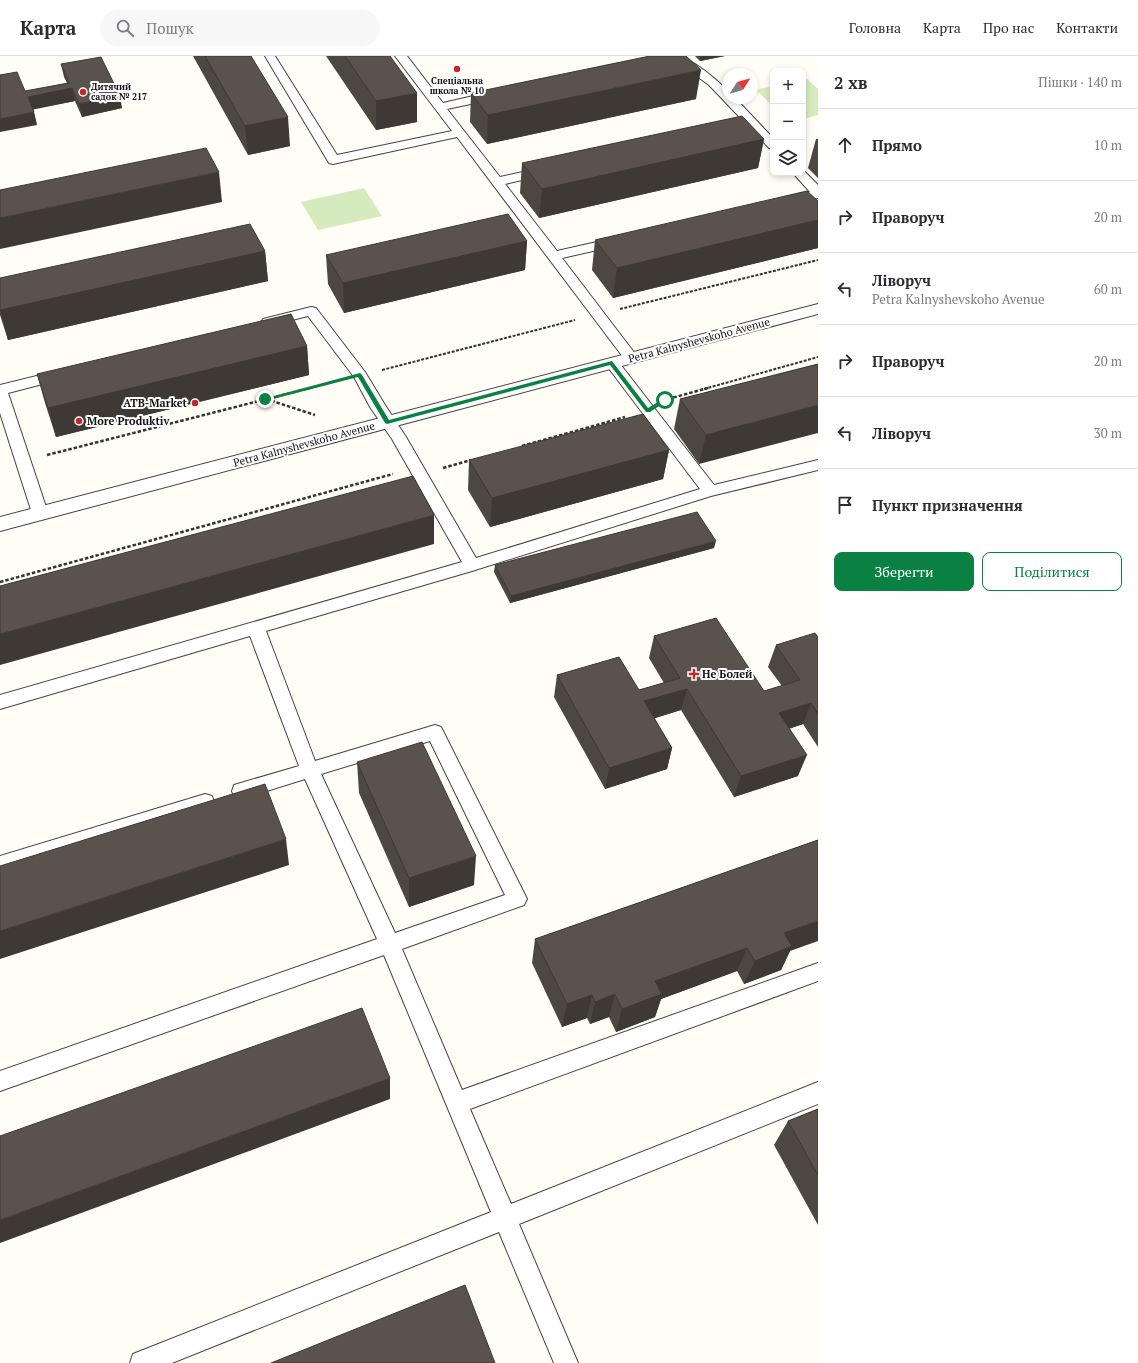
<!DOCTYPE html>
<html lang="uk">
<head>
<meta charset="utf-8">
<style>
  :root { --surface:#fff; --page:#f7f7f7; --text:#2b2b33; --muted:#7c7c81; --line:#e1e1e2; --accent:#0b8043 }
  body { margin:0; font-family:"PT Serif",serif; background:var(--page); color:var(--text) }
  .controls { position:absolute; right:12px; top:12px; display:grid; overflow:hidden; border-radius:8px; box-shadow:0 2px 6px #0003 }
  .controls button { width:36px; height:36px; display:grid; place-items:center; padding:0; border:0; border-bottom:1px solid var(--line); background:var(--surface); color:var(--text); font:20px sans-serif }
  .compass { position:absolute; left:722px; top:12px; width:36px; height:36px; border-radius:50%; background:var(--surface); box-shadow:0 2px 6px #0003; rotate:53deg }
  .stop { position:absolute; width:12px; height:12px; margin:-9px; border:3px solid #0b8043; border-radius:50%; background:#fff }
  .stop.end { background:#0b8043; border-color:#fff; box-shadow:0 1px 4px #0008 }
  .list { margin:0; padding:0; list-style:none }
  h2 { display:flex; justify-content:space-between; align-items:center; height:52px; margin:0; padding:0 16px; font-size:17px }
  h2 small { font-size:13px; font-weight:400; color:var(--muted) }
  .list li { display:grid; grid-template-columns:26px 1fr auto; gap:12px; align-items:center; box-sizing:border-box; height:72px; padding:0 16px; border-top:1px solid var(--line) }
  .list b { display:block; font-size:15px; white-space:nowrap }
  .list p { margin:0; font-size:13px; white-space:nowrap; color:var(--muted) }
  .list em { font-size:13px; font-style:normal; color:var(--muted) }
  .actions { display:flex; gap:8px; padding:12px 16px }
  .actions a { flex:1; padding:9px 0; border:1px solid var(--accent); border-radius:8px; text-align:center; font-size:14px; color:var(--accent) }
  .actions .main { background:var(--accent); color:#fff }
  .icon { flex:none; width:22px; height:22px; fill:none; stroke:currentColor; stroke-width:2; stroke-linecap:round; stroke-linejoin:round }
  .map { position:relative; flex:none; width:818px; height:1307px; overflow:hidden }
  header { display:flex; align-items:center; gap:24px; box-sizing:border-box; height:56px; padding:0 20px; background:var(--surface); border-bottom:1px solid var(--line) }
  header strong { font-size:19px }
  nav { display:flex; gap:22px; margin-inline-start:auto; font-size:14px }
  .search { width:280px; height:36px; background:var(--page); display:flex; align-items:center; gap:10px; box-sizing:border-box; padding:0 14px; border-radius:22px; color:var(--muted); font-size:15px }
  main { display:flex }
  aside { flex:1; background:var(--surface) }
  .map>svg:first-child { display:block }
  .green { fill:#d5ebbd }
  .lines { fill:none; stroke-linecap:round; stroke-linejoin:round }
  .service-casing { stroke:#444; stroke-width:2 }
  .tertiary-casing { stroke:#444; stroke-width:2 }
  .path-far1 { stroke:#333; stroke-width:2; stroke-dasharray:3 1.5; stroke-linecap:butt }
  .path { stroke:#333; stroke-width:2.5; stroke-dasharray:3.5 2; stroke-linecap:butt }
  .service { fill:#fff; fill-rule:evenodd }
  .tertiary { fill:#fff; fill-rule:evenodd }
  .wall { fill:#4d4742 }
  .shaded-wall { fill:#3f3936 }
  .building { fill:#5a524d; stroke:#3f3936 }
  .route { fill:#0b8043 }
  .poi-dot { fill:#c4262e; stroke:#fff; stroke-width:1.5 }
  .labels { text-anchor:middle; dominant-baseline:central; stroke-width:4; stroke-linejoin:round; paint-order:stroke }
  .far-poi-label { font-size:9px; font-weight:bold; fill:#111; stroke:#fff }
  .street-label { font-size:11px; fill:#111; stroke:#fff }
  .poi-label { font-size:11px; font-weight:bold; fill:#111; stroke:#fff; text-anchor:start }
</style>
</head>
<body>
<header>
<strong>Карта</strong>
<div class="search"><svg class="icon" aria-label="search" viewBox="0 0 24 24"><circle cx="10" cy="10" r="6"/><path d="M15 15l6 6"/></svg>Пошук</div>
<nav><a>Головна</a><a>Карта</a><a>Про нас</a><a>Контакти</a></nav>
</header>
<main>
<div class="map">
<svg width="818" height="1307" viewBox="0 0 818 1307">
  <rect width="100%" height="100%" fill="#fffdf5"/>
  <path class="green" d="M807,23L818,33V59L803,63V24Z
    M773,30V50L756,34Z
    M364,132L382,160L318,174L301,146Z"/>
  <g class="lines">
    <g class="service-casing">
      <path id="service" d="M265,0H275L337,99L452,75L395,0H407L443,47L495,35L499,36L501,39L499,42L447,53L500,121L545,111L549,112L551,115L549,118L505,128L557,195L619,181L624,182L626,185L624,188L562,202L636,299L638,302L636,305L631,307L626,305L457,81L333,108L329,107Z
        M676,1C690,0 718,25 728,35V42H735L773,82V93L769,92L709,29L676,5L674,3Z
        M803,114L818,129V142L788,149L783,148L782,145L783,142L810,136L793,117H803Z
        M311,251L316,252L365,316L385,349L406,381L476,502L700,433L607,310L605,307L607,304L612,302L617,304L714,429L818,404V414L711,440L472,515L266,575L315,705L435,669L441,671L527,843L524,849L402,893L462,1034L818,907V925L470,1053L511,1148L818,1026V1048L519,1168L578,1307H554L499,1176L172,1307H130L133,1298L491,1156L384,899L0,1035V1015L377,883L305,723L241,743L234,741L232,735L234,729L299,710L250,580L0,653V639L462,506L392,383L370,351L354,321L308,260L268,270L263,269L261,266L263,263ZM430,685L505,839L395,877L321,718Z
        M61,314L66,316L68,319L66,322L8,337L48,457L46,461L40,463L34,461L32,457L0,357V329Z
        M205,738L212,740L214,746L212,752L0,816V800Z"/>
    </g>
    <g class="tertiary-casing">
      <path id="tertiary" d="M818,248V258L0,475V461Z"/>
    </g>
    <path class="path-far1" d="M620,253L818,204
      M382,314L575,264
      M306,333L337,325
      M704,333L818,301"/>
    <path class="path" d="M266,343L315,359
      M668,343L708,332
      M522,390L625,361
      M47,399L310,332
      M443,412L471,404
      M0,526L393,418"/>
    <use href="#service" class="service"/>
    <use href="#tertiary" class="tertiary"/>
  </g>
  <path class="wall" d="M193,0H251L290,90L248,99Z
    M326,0H390L417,66L376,74Z
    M695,0H725L700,5Z
    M61,8L122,52L82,61L75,45L33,53L37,69L25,35L67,27L64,21Z
    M471,37L696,43L487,88L470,66Z
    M764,83L758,112L539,162L520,137L522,107Z
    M816,83H818V122L808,112Z
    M818,145V192L613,242L592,214L595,184Z
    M527,185L525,214L344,257L328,228L326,199Z
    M265,195L268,225L8,284L0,259V222Z
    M307,290L309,319L56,381L45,347L37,318Z
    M818,308L699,408L674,373L680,343Z
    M669,394L663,423L490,471L468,434L469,404Z
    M714,492L510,547L494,516L495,509Z
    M654,580L764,635L782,630L768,611L776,589L818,581V691L803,668L789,673L798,720L734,741L681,654L654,662L672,692L667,713L605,733L554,641L557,619L639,634L664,627L649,602Z
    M357,706L474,829L409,851L359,737Z
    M818,784L790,895L781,914L744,928L737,915L661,943L655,961L616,976L609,961L590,968L587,962L562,971L532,907L535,883Z
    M818,1053V1169L774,1089L788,1065Z"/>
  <path class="shaded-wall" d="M701,0H725L700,5Z
    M701,14L696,43L487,88L488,59Z
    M72,32L75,45L31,54L28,41Z
    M417,37V66L376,74V45Z
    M120,40L122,52L82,61L79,48Z
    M34,56L37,69L0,76V63Z
    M288,61L290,90L248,99L245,70Z
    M764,83L758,112L539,162L542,133Z
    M219,116L222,146L0,193V162Z
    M818,164V192L613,242L617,212Z
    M527,185L525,214L344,257L343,227Z
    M265,195L268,225L8,284L0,254Z
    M307,290L309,319L56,381L48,352Z
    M818,349V377L699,408L706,379Z
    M669,394L663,423L490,471L492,442Z
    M434,459V488L0,609V578Z
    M716,485L714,492L510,547L511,540Z
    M687,633L681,654L640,667L644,645Z
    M811,647L803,668L771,678L779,657Z
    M672,692L667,713L605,733L609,712Z
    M807,699L798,720L734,741L741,720Z
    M286,783L289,809L0,903V875Z
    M476,800L474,829L409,851V822Z
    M818,865V885L790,895L781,914L744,928L755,905L784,877Z
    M747,892L737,915L661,943L655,961L616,976L622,953L655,925Z
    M615,938L609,961L590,968L595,946Z
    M592,939L587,962L562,971L567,948Z
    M390,1022V1043L0,1187V1164Z"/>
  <path class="building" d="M205,0H251L288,61L245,70Z
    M345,0H390L417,37L376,45Z
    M650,0H686L701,14L488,59L471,37Z
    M101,1L120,40L79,48L72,32L28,41L34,56L0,63V19L17,16L25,35L69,27L61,8Z
    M742,60L764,83L542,133L522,107Z
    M206,92L219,116L0,162V134Z
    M807,135L818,145V164L617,212L595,184Z
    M508,158L527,185L343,227L326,199Z
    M250,168L265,195L0,254V222Z
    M291,258L307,290L48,352L37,318Z
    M818,308V349L706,379L680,343Z
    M643,358L669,394L492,442L469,404Z
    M413,420L434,459L0,578V530Z
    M697,456L716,485L511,540L495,509Z
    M716,562L764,635L800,624L776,589L815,577L818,581V658L811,647L779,657L807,699L741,720L687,633L644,645L672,692L609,712L557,619L619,601L639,634L680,622L654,580Z
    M422,686L476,800L409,822L357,706Z
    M265,728L286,783L0,875V810Z
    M818,784V865L784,877L792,890L755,905L747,892L655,925L662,938L622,953L615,938L595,946L592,939L567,948L535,883Z
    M362,952L390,1022L0,1164V1080Z
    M818,1053V1119L788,1065Z
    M465,1229L495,1307H271Z"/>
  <path class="route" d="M612,305L648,352L663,343H667V345L650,356H646L610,309L387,368L385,367L358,321L265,345L263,343L360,317L362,319L389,364Z"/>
  <g class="poi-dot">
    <circle cx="457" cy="13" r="4"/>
    <circle cx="83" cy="36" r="4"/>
    <circle cx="195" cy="347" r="4"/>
    <circle cx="79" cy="365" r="4"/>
    <path d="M692 612h4v4h4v4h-4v4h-4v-4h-4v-4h4z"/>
  </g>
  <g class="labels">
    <g class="far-poi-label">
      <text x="457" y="25">Спеціальна<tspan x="457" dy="10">школа № 10</tspan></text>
      <text x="91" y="31" text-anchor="start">Дитячий<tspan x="91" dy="10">садок № 217</tspan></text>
    </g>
    <g class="street-label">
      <text transform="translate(699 284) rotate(-15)">Petra Kalnyshevskoho Avenue</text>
      <text transform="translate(304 388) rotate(-15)">Petra Kalnyshevskoho Avenue</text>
    </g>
    <g class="poi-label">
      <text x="187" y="347" text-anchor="end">ATB-Market</text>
      <text x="87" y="365">More Produktiv</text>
      <text x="702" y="618">Не Болей</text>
    </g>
  </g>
</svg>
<div class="controls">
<button>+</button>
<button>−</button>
<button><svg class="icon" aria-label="layers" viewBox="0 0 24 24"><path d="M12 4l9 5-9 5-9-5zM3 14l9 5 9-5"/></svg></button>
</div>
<svg class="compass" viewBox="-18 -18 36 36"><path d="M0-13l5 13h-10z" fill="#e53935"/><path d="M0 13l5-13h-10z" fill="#7c7c81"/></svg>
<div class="stop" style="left:665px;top:344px"></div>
<div class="stop end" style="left:265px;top:343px"></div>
</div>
<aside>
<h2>2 хв<small>Пішки · 140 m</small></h2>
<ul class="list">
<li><svg class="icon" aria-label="ahead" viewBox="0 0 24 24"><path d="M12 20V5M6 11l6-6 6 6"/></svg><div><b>Прямо</b></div><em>10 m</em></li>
<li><svg class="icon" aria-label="right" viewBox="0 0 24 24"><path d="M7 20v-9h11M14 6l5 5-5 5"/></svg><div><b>Праворуч</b></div><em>20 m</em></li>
<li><svg class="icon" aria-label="left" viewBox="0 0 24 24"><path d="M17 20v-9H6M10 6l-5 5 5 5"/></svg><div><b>Ліворуч</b><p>Petra Kalnyshevskoho Avenue</p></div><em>60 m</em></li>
<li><svg class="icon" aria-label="right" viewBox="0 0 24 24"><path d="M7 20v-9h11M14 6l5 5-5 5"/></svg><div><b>Праворуч</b></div><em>20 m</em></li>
<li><svg class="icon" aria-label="left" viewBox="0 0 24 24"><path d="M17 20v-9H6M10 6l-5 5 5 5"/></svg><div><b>Ліворуч</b></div><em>30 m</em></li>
<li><svg class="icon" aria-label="arrive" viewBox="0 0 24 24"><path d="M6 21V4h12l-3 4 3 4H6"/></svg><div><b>Пункт призначення</b></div></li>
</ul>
<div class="actions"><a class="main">Зберегти</a><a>Поділитися</a></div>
</aside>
</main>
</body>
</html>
